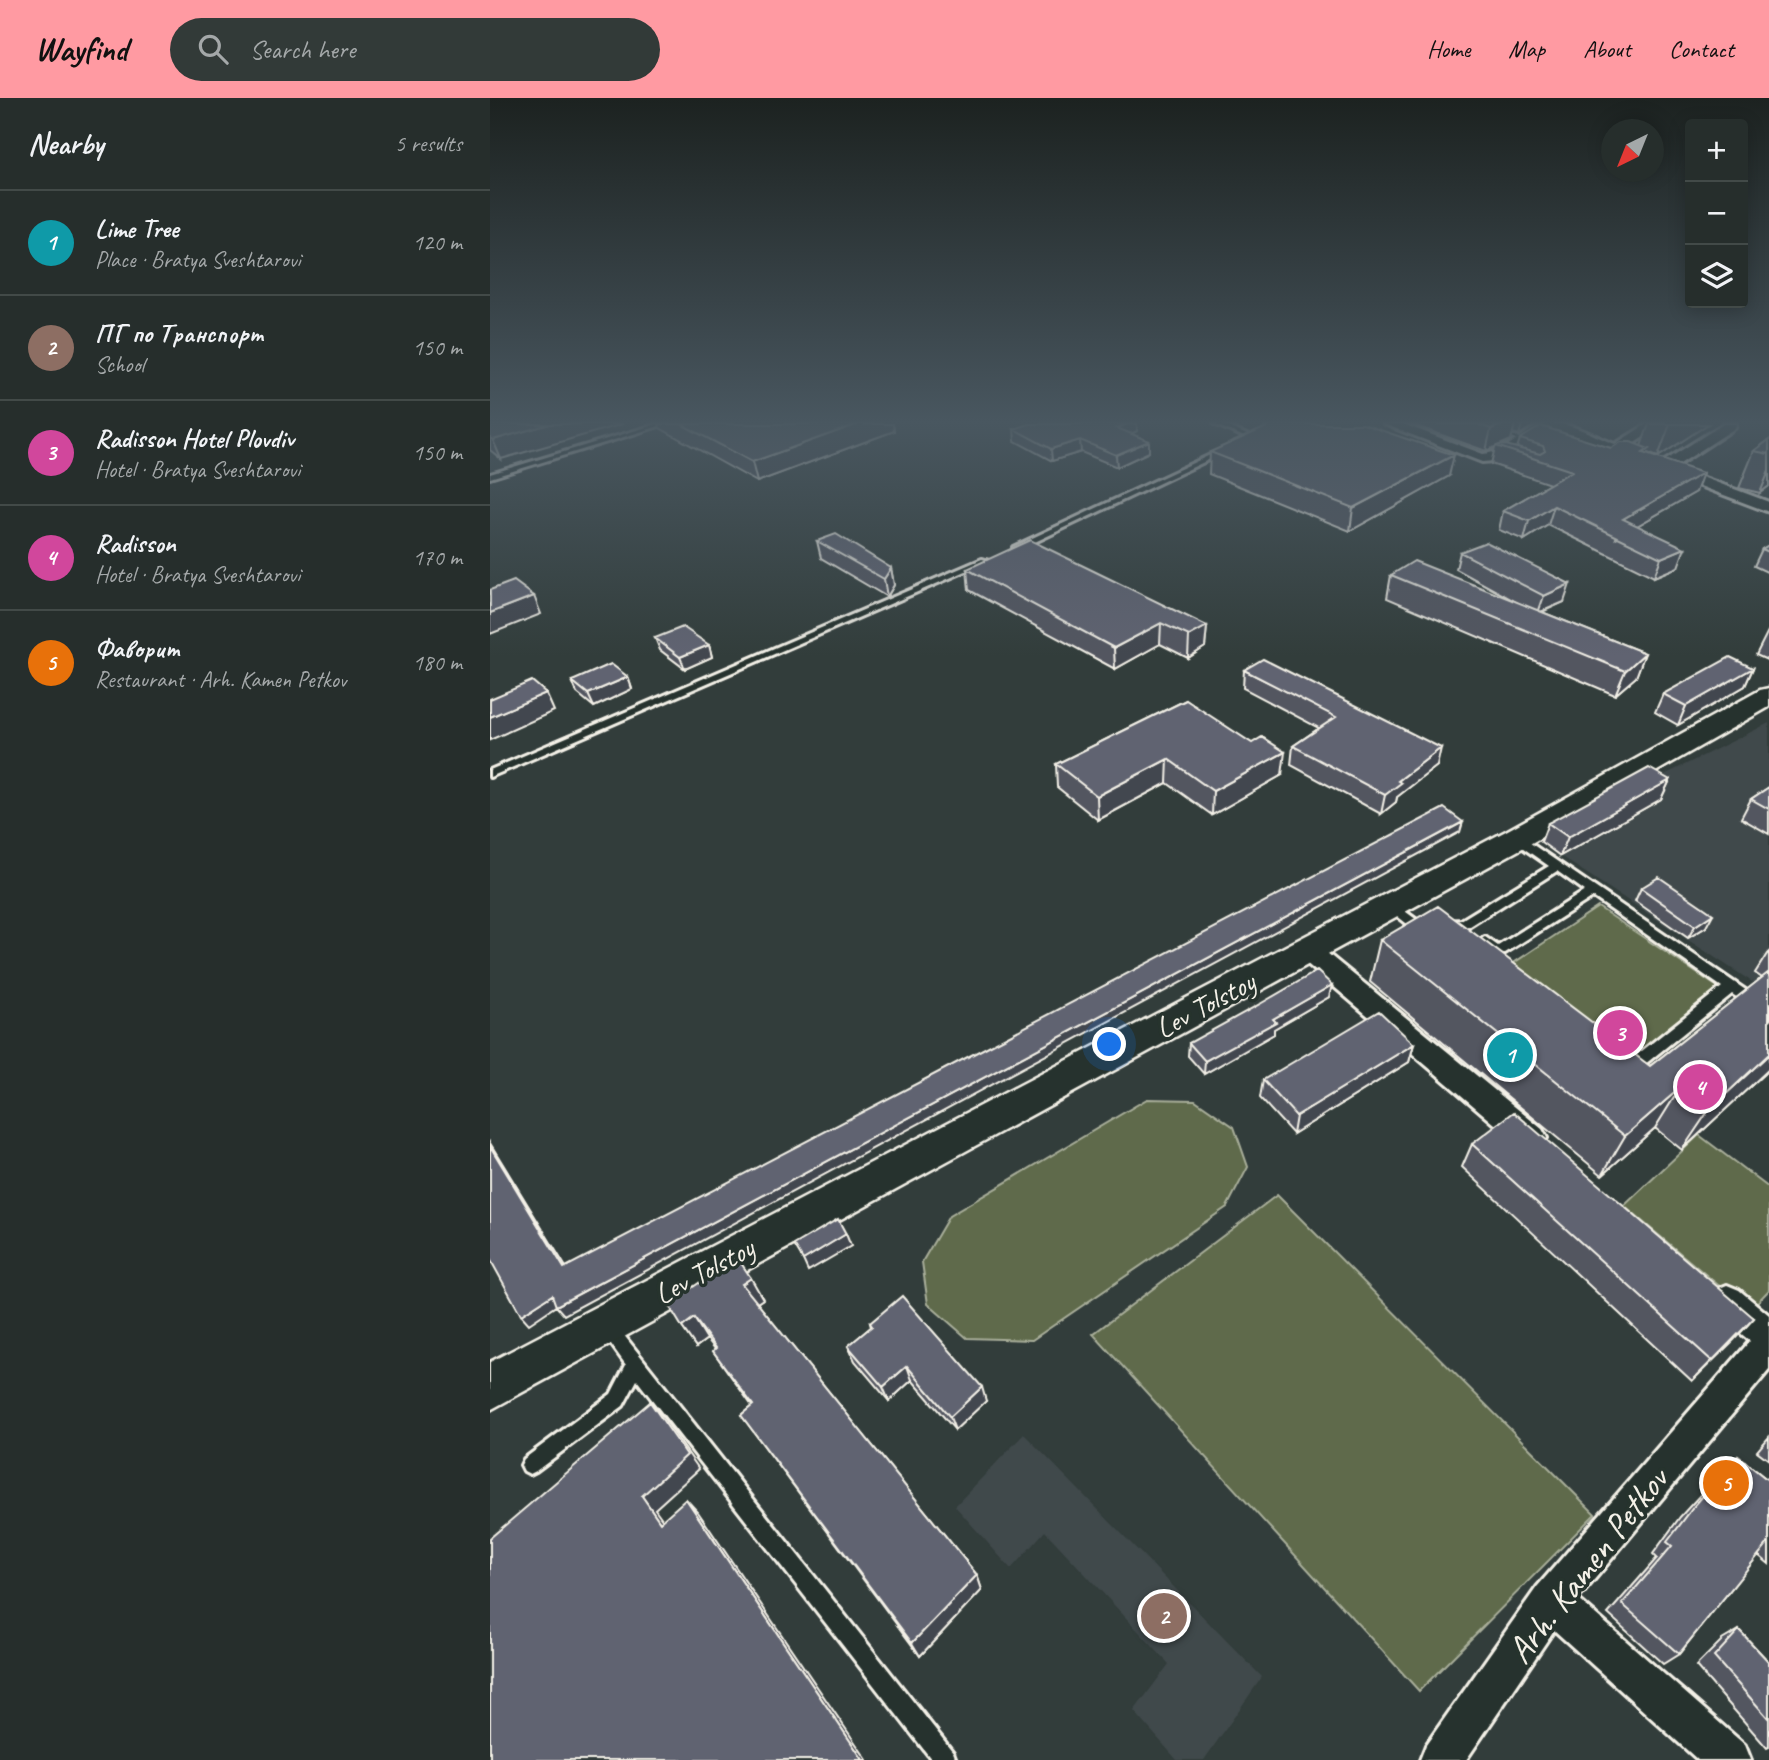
<!DOCTYPE html>
<html lang="en">
<head>
<meta charset="utf-8">
<style>
  :root { --surface:#262e2c; --page:#323a38; --text:#f1f3f6; --muted:#a4a8a9; --line:#424a48; --accent:#ff9aa2 }
  body { margin:0; font-family:Caveat,sans-serif; background:var(--page); color:var(--text) }
  .controls { position:absolute; right:21px; top:21px; display:grid; overflow:hidden; border-radius:7px; box-shadow:0 4px 18px #0003 }
  .controls button { width:63px; height:63px; display:grid; place-items:center; padding:0; border:0; border-bottom:2px solid var(--line); background:var(--surface); color:var(--text); font:35px sans-serif }
  .compass { position:absolute; left:1111px; top:21px; width:63px; height:63px; border-radius:50%; background:var(--surface); box-shadow:0 4px 18px #0003; rotate:223deg }
  .you { position:absolute; left:620px; top:947px; width:24px; height:24px; margin:-18px; border:5px solid #fff; border-radius:50%; background:#1a73e8; box-shadow:0 0 0 10px #1a73e833 }
  .badge { display:grid; place-items:center; width:46px; height:46px; border-radius:50%; background:var(--accent); color:#fff; font-size:23px; font-weight:700 }
  .pin { position:absolute; translate:-50% -50%; border:4px solid #fff; box-shadow:0 2px 7px #0006 }
  .list { margin:0; padding:0; list-style:none }
  h2 { display:flex; justify-content:space-between; align-items:center; height:91px; margin:0; padding:0 28px; font-size:30px }
  h2 small { font-size:23px; font-weight:400; color:var(--muted) }
  .list li { display:grid; grid-template-columns:46px 1fr auto; gap:21px; align-items:center; box-sizing:border-box; height:105px; padding:0 28px; border-top:2px solid var(--line) }
  .list b { display:block; font-size:26px; white-space:nowrap }
  .list p { margin:0; font-size:23px; white-space:nowrap; color:var(--muted) }
  .list em { font-size:23px; font-style:normal; color:var(--muted) }
  .icon { flex:none; width:38px; height:38px; fill:none; stroke:currentColor; stroke-width:2; stroke-linecap:round; stroke-linejoin:round }
  .map { position:relative; flex:none; width:1279px; height:1662px; overflow:hidden }
  header { display:flex; align-items:center; gap:42px; box-sizing:border-box; height:98px; padding:0 35px; background:var(--accent); color:#111 }
  header strong { font-size:33px }
  nav { display:flex; gap:38px; margin-inline-start:auto; font-size:24px }
  .search { width:490px; height:63px; background:var(--page); display:flex; align-items:center; gap:18px; box-sizing:border-box; padding:0 24px; border-radius:38px; color:var(--muted); font-size:26px }
  main { display:flex }
  aside { flex:1; background:var(--surface) }
  .map>svg:first-child { display:block }
  .built { fill:#40494b }
  .green { fill:#5e6b4c; stroke:#a9ae9a; stroke-width:2 }
  .lines { fill:none; stroke-linecap:round; stroke-linejoin:round }
  .lane-casing { stroke:#f4f1e8; stroke-width:6 }
  .street-casing { stroke:#f4f1e8; stroke-width:6 }
  .secondary-casing { stroke:#f4f1e8; stroke-width:5 }
  .lane { fill:#26332d; fill-rule:evenodd }
  .street { fill:#26332d; fill-rule:evenodd }
  .secondary { fill:#26332d; fill-rule:evenodd }
  .wall { fill:#535661; stroke:#f4f1e8; stroke-width:2 }
  .shaded-wall { fill:#43464f; stroke:#f4f1e8; stroke-width:2 }
  .building { fill:#606471; stroke:#f4f1e8; stroke-width:2 }
  .labels { text-anchor:middle; dominant-baseline:central; stroke-width:7; stroke-linejoin:round; paint-order:stroke }
  .street-label { font-size:30px; fill:#f4f1e8; stroke:#26332d }
  .near-street-label { font-size:37px; fill:#f4f1e8; stroke:#26332d }
</style>
</head>
<body>
<header>
<strong>Wayfind</strong>
<div class="search"><svg class="icon" aria-label="search" viewBox="0 0 24 24"><circle cx="10" cy="10" r="6"/><path d="M15 15l6 6"/></svg>Search here</div>
<nav><a>Home</a><a>Map</a><a>About</a><a>Contact</a></nav>
</header>
<main>
<aside>
<h2>Nearby<small>5 results</small></h2>
<ul class="list">
<li><span class="badge" style="background:#0f9aa8">1</span><div><b>Lime Tree</b><p>Place · Bratya Sveshtarovi</p></div><em>120 m</em></li>
<li><span class="badge" style="background:#8d6e63">2</span><div><b>ПГ по Транспорт</b><p>School</p></div><em>150 m</em></li>
<li><span class="badge" style="background:#d1479c">3</span><div><b>Radisson Hotel Plovdiv</b><p>Hotel · Bratya Sveshtarovi</p></div><em>150 m</em></li>
<li><span class="badge" style="background:#d1479c">4</span><div><b>Radisson</b><p>Hotel · Bratya Sveshtarovi</p></div><em>170 m</em></li>
<li><span class="badge" style="background:#e8710a">5</span><div><b>Фаворит</b><p>Restaurant · Arh. Kamen Petkov</p></div><em>180 m</em></li>
</ul>
</aside>
<div class="map">
<svg width="1279" height="1662" viewBox="0 0 1279 1662">
  <rect width="100%" height="100%" fill="#323d3b"/>
  <filter id="ink" filterUnits="userSpaceOnUse"><feTurbulence type="fractalNoise" baseFrequency=".0143" numOctaves="2"/><feDisplacementMap in="SourceGraphic" scale="14" xChannelSelector="R" yChannelSelector="G"/><feConvolveMatrix kernelMatrix="1 2 1 2 8 2 1 2 1" color-interpolation-filters="sRGB"/></filter>
  <g filter="url(#ink)">
    <path class="built" d="M1279,625V895L1070,758L1171,702L1150,689Z
      M534,1336L772,1579L714,1662H687L644,1613L679,1566L555,1433L521,1471L465,1408Z"/>
    <path class="green" d="M1108,809L1235,894L1144,967L998,882Z
      M657,1001L705,1002L744,1029L758,1069L737,1109L542,1242L477,1240L438,1206L432,1164L459,1118Z
      M1209,1037L1279,1090V1192L1259,1213L1134,1108Z
      M787,1097L1105,1416L929,1593L603,1236Z"/>
    <g class="lines">
      <g class="lane-casing">
        <path id="lane" d="M167,326H176L0,380V376Z
          M724,326H732L764,340L759,341Z
          M982,326H991L1038,343L1033,344Z
          M733,351L737,353L735,354L530,451L523,449Z
          M492,461L499,463L0,679V672Z
          M1027,736L1279,908V920L1242,896L1149,971L1144,973L1134,970L1132,966L1134,962L1142,961L1232,889L1103,799L1012,857C1004,860 993,851 989,844L991,841L995,839L1008,848L1095,793L1067,773L977,830L954,829L952,826L954,823L971,822L1059,768L1023,743L1021,740L1023,737Z
          M901,803L938,830L940,833L938,836H930L897,810L895,807Z
          M119,1224L125,1226L152,1260L463,1654L466,1662H442L147,1282L133,1308L46,1373L40,1376L34,1373L31,1367L34,1361L121,1296L136,1267L111,1232L113,1226Z"/>
      </g>
      <g class="street-casing">
        <path id="street" d="M894,326H913L993,356C1018,354 1037,330 1055,326C1076,321 1106,339 1125,346L1157,326H1173L1137,350L1173,364L1233,326H1246L1245,330L1185,369L1279,404V414L1062,332L1015,362L992,364Z
          M817,843L826,846L1052,1031L1057,1040L1052,1049L1042,1052L1032,1049L808,858L805,852L808,846Z
          M1237,1187L1249,1192L1279,1217V1272L1088,1501L1255,1647L1261,1662H1208L1064,1532L976,1662H930L936,1647L1047,1489L1260,1243L1225,1214L1221,1203L1225,1192Z"/>
      </g>
      <g class="secondary-casing">
        <path id="secondary" d="M1279,590V609L1038,747L0,1312V1264L1016,733L1270,592Z"/>
      </g>
      <use href="#lane" class="lane"/>
      <use href="#street" class="street"/>
      <use href="#secondary" class="secondary"/>
    </g>
    <path class="wall" d="M0,326L11,361L0,352Z
      M169,326H403L404,333L267,384L170,330Z
      M539,326H647V333L641,336L659,343V354L627,369L591,354L562,363L525,343L524,331Z
      M921,326H1046L1029,337L1023,335L1021,342L1008,348L1027,350L1030,341L1121,350L1151,348L1159,326H1218L1168,359L1158,355L1157,357L1206,394L1147,428L1188,469L1164,479L1058,427L1034,442L1009,432L1013,413L1060,386L1001,366L1005,349L996,353Z
      M1279,342V388L1270,395L1249,390L1264,353Z
      M720,354L959,378L860,433L719,376Z
      M327,443L401,470L404,487L397,499L331,460Z
      M1279,447V475L1264,468L1272,451Z
      M970,454L1074,504L1052,514L1155,555L1146,579L1125,597L897,500L901,477L1028,505L966,471Z
      M477,471L717,528L715,549L698,560L670,546L625,571L479,492Z
      M1279,532V563L1266,557L1278,533Z
      M165,540L219,547L222,559L195,571L170,552Z
      M1263,570L1255,588L1188,627L1165,614L1173,596Z
      M754,572L947,668L907,699L906,704L891,716L801,667L803,648L829,630L753,590Z
      M138,579L142,591L104,609L87,595L82,583Z
      M696,602L792,677L722,717L677,685L608,722L567,689L566,666Z
      M1180,682L1171,701L1070,758L1051,744L1058,725Z
      M1279,689V736L1251,720L1261,701Z
      M1151,790L1216,829L1198,840L1145,803Z
      M890,842L1160,968L1272,880L1265,875L1277,856L1279,854V971L1192,1052L1165,1030L1112,1077L880,884Z
      M839,899L784,931V936L714,976L698,958L699,945Z
      M924,946L919,964L803,1036L770,1000L773,982Z
      M982,1046L1264,1220L1202,1283L972,1069Z
      M273,1201L267,1205L487,1477L492,1492L430,1558L251,1317L262,1308L223,1253L225,1251L217,1241L206,1249L192,1229Z
      M380,1225L496,1303L465,1332L422,1282L399,1303L365,1263L358,1248L381,1229Z
      M1279,1339V1362L1267,1353Z
      M1248,1358L1279,1383V1466L1268,1457L1189,1556L1173,1566L1118,1516L1167,1460L1163,1456L1190,1419L1233,1372Z
      M1249,1532L1279,1564V1649L1277,1650L1206,1568L1232,1542Z"/>
    <path class="shaded-wall" d="M60,326H133L11,361L3,342Z
      M368,326H403L404,333L267,384L262,364Z
      M637,326H647V333L627,342V330Z
      M1014,326H1025L1021,342L996,353L1001,331Z
      M1032,326H1046L1029,337Z
      M1180,326H1218L1168,359Z
      M590,342L591,354L562,363L561,351Z
      M659,343V354L627,369L626,357Z
      M964,357L959,378L860,433L863,410Z
      M1279,373V388L1270,395Z
      M1213,375L1206,394L1126,440L1133,421Z
      M1064,408L1058,427L1034,442L1039,423Z
      M1195,450L1188,469L1164,479L1171,460Z
      M401,470L404,487L397,499L394,481Z
      M1080,486L1074,504L1048,515L1054,498Z
      M44,498L51,516L0,536V515Z
      M671,525L670,546L625,571L624,550Z
      M717,528L715,549L698,560L699,538Z
      M219,547L222,559L195,571L190,559Z
      M1155,555L1146,579L1125,597L1135,573Z
      M1263,570L1255,588L1188,627L1196,608Z
      M138,579L142,591L104,609L98,596Z
      M56,595L64,613L0,642V619Z
      M951,650L947,668L907,699L906,704L891,716L895,697L908,683Z
      M795,654L792,677L722,717L723,693Z
      M678,661L677,685L608,722L607,698Z
      M1180,682L1171,701L1070,758L1078,739Z
      M973,724L970,734L74,1217L66,1208Z
      M1223,816L1216,829L1198,840L1205,828Z
      M842,887L839,899L784,931V936L714,976L715,963L783,921Z
      M924,946L919,964L803,1036L806,1018Z
      M1279,956V971L1192,1052L1219,1012Z
      M1190,990L1165,1030L1112,1077L1135,1038Z
      M0,1045L82,1179L74,1170L0,1048Z
      M356,1136L361,1148L318,1173L313,1162Z
      M261,1180L273,1201L264,1207L252,1186Z
      M62,1197L70,1205L39,1226L31,1217Z
      M204,1220L217,1241L206,1249L192,1229Z
      M1264,1220L1244,1242L1202,1283L1222,1263Z
      M417,1268L422,1282L399,1303L393,1289Z
      M492,1289L496,1303L465,1332L460,1319Z
      M160,1304L172,1318L209,1371L165,1411L183,1436L170,1424L152,1398Z
      M196,1401L208,1414L377,1662H373Z
      M487,1477L492,1492L430,1558L422,1545Z"/>
    <path class="building" d="M0,326H60L3,342L0,340Z
      M191,326H368L262,364Z
      M539,326H637L627,330L659,343L626,357L590,342L561,351L524,331Z
      M783,326H873L964,357L863,410L720,354Z
      M987,326H1014L1001,331Z
      M1051,328L1121,350L1131,344H1141L1159,351L1153,355L1213,375L1133,421L1195,450L1171,460L1064,408L1039,423L1013,413L1082,373L1006,348L1016,347L1050,356L1055,353L1053,348L1030,341Z
      M1279,342V356L1264,353Z
      M346,436L401,470L394,481L327,443Z
      M540,442L717,528L699,538L671,525L624,550L477,471Z
      M996,444L1080,486L1054,498L970,454Z
      M1279,447V454L1272,451Z
      M924,463L1155,555L1135,573L901,477Z
      M24,483L44,498L0,515V492Z
      M193,529L219,547L190,559L165,540Z
      M1240,559L1263,570L1196,608L1173,596Z
      M773,561L951,650L908,683L911,685L895,697L803,648L846,619L754,572Z
      M121,566L138,579L98,596L82,583Z
      M42,583L56,595L0,619V601Z
      M696,602L762,645L772,639L795,654L723,693L678,661L607,698L566,666Z
      M1159,670L1180,682L1078,739L1058,725Z
      M1279,689V711L1261,701Z
      M954,710L973,724L66,1208L62,1197L31,1217L0,1161V1048L74,1170Z
      M1169,779L1223,816L1205,828L1151,790Z
      M948,808L1160,968L1279,874V956L1219,1012L1190,990L1135,1038L890,842Z
      M827,873L842,887L783,921L786,924L715,963L699,945L770,906Z
      M889,913L924,946L806,1018L773,982Z
      M1024,1014L1264,1220L1222,1263L982,1046Z
      M348,1121L356,1136L313,1162L304,1147Z
      M247,1159L261,1180L252,1186L487,1477L422,1545L251,1317L263,1307L223,1253L226,1250L204,1220L192,1229L178,1206Z
      M412,1198L492,1289L460,1319L417,1268L393,1289L358,1248L382,1228L380,1225Z
      M160,1304L197,1357L152,1398L170,1424L196,1401L373,1662H0V1440Z
      M1248,1358L1279,1383V1444L1189,1556L1132,1506L1182,1448L1177,1444L1205,1407Z
      M1249,1532L1279,1564V1621L1224,1559Z"/>
  </g>
  <linearGradient id="sky" x2="0" y2="1"><stop stop-color="#1c2220"/><stop offset="0.58" stop-color="#495760"/><stop offset="1" stop-color="#495760" stop-opacity="0"/></linearGradient>
  <rect width="1279" height="558" fill="url(#sky)"/>
  <g class="labels">
    <g class="street-label">
      <text transform="translate(715 907) rotate(-28)">Lev Tolstoy</text>
      <text transform="translate(214 1173) rotate(-28)">Lev Tolstoy</text>
    </g>
    <g class="near-street-label">
      <text transform="translate(1097 1467) rotate(-52)">Arh. Kamen Petkov</text>
    </g>
  </g>
</svg>
<div class="controls">
<button>+</button>
<button>−</button>
<button><svg class="icon" aria-label="layers" viewBox="0 0 24 24"><path d="M12 4l9 5-9 5-9-5zM3 14l9 5 9-5"/></svg></button>
</div>
<svg class="compass" viewBox="-18 -18 36 36"><path d="M0-13l5 13h-10z" fill="#e53935"/><path d="M0 13l5-13h-10z" fill="#a4a8a9"/></svg>
<div class="you"></div>
<div class="pin badge" style="left:1020px;top:957px;background:#0f9aa8">1</div>
<div class="pin badge" style="left:674px;top:1518px;background:#8d6e63">2</div>
<div class="pin badge" style="left:1130px;top:935px;background:#d1479c">3</div>
<div class="pin badge" style="left:1210px;top:989px;background:#d1479c">4</div>
<div class="pin badge" style="left:1236px;top:1385px;background:#e8710a">5</div>
</div>
</main>
</body>
</html>
